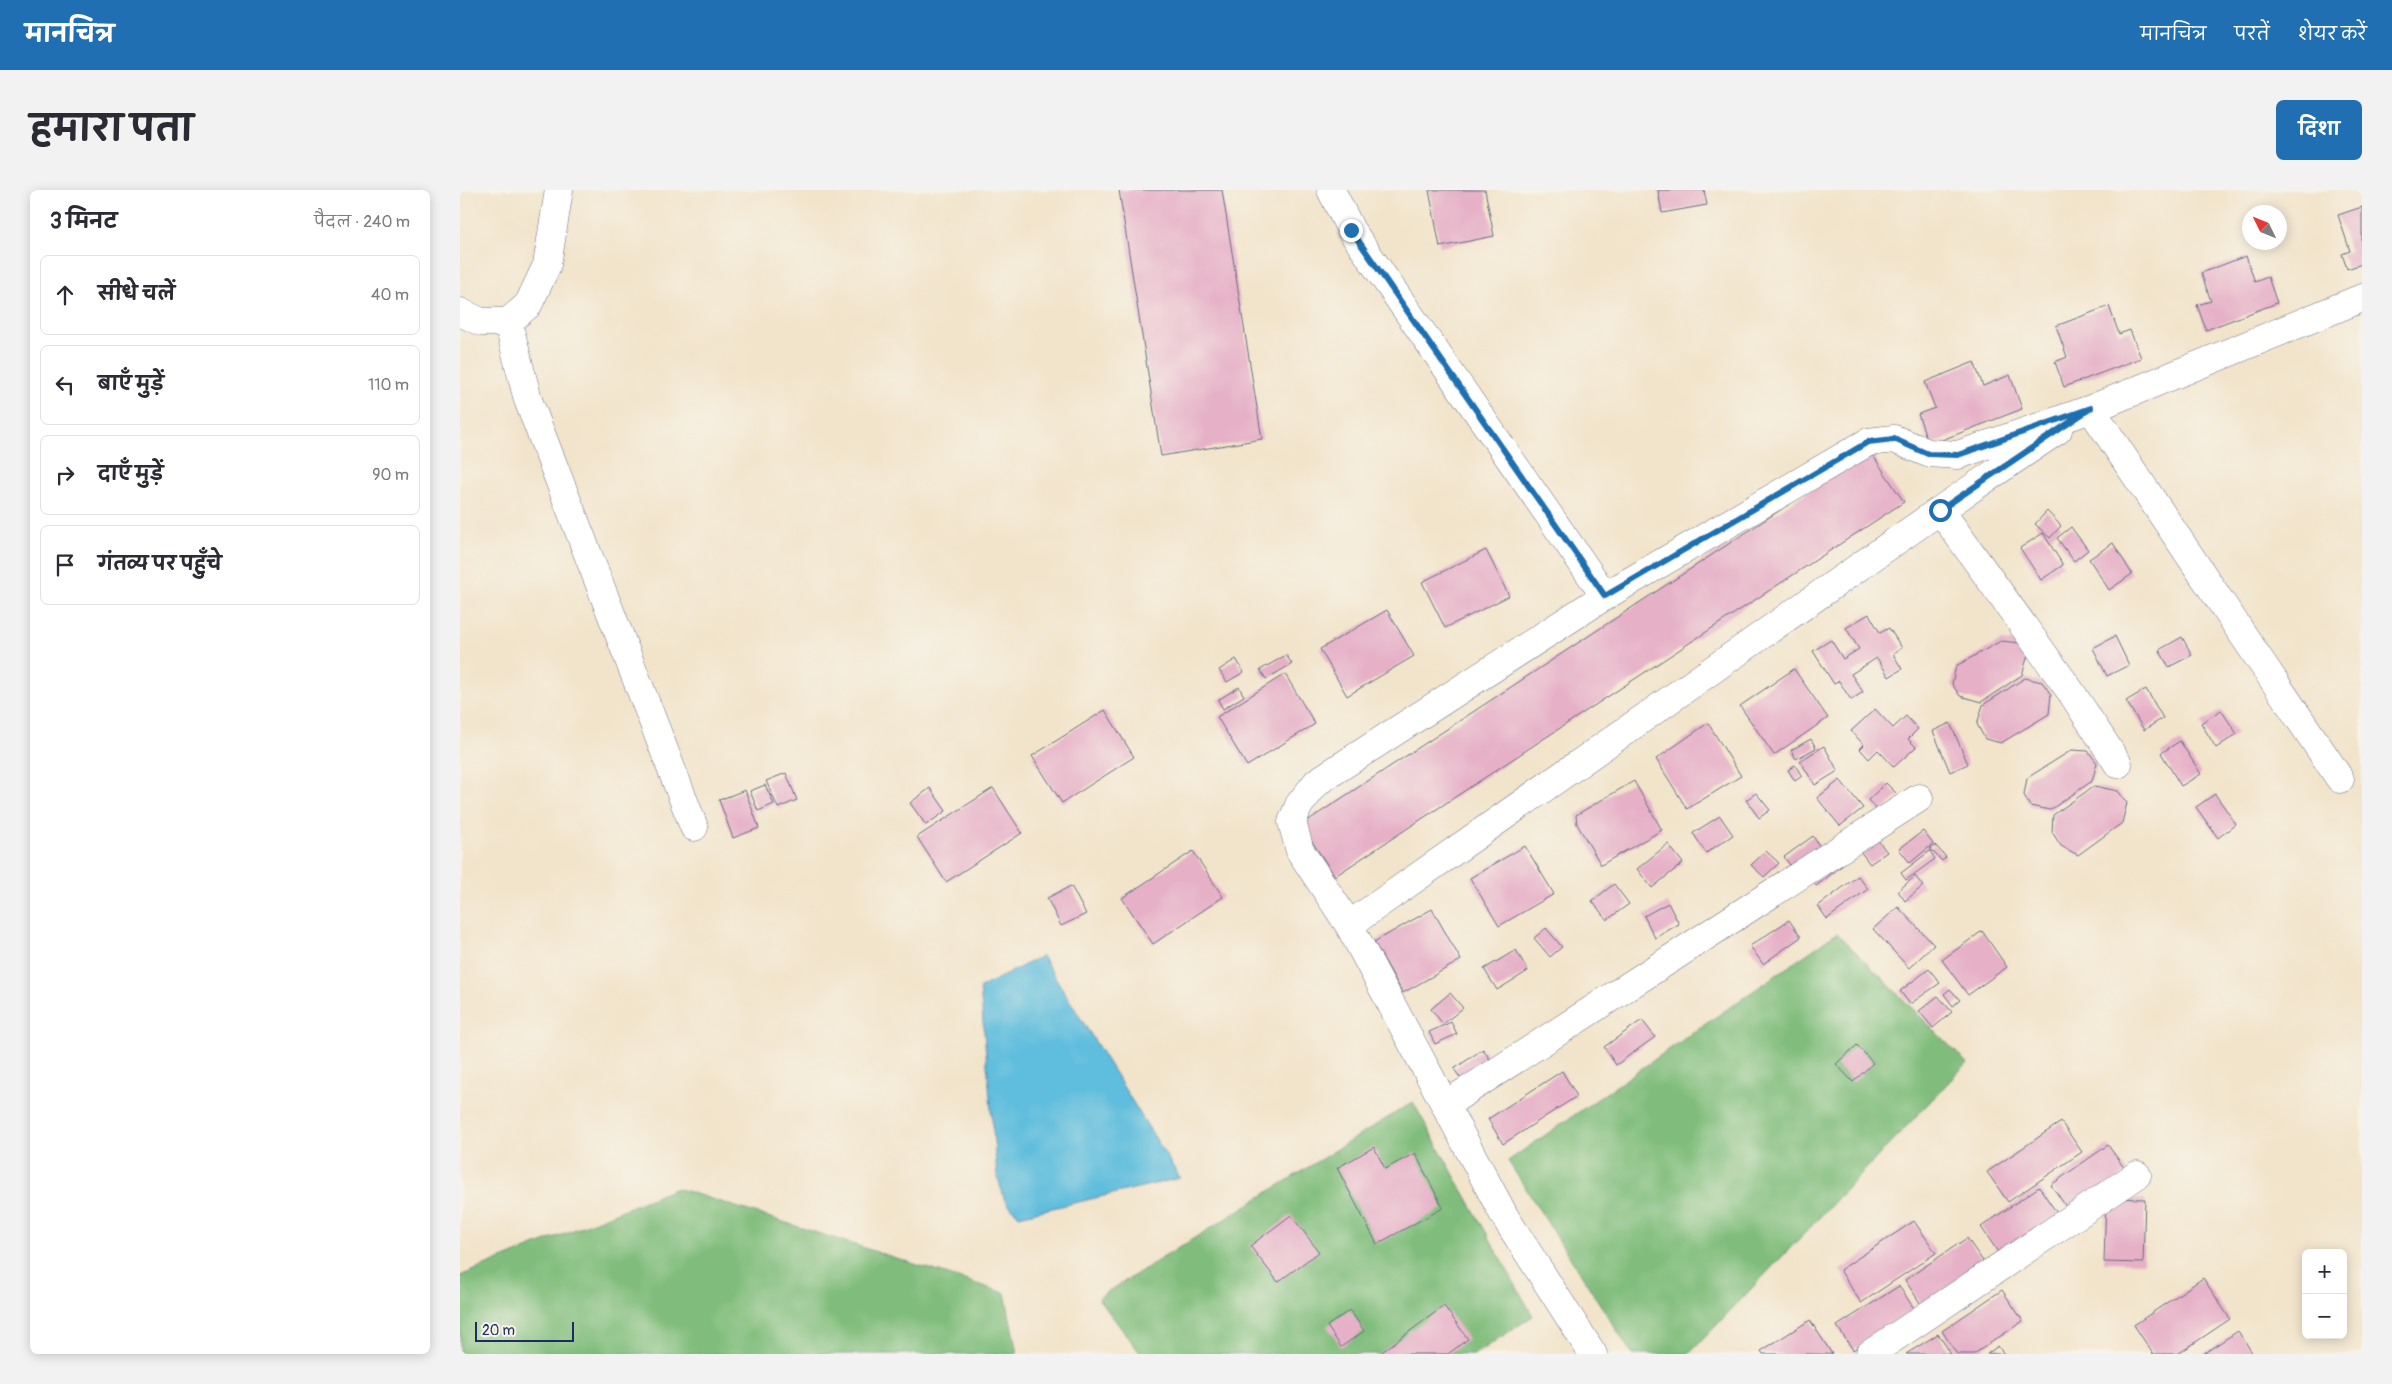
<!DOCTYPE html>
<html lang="hi">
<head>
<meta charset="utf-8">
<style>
  :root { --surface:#fff; --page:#f2f2f3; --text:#2b2b33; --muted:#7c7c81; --line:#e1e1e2; --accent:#1f6fb2 }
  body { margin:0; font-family:Pangolin,"Playpen Sans Deva",sans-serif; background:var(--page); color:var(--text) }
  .controls { position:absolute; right:15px; bottom:15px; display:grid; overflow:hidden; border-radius:8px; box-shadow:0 2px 12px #0003 }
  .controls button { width:45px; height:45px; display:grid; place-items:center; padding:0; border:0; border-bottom:1px solid var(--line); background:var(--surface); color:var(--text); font:25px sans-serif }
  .compass { position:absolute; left:1782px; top:15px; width:45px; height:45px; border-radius:50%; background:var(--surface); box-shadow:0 2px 12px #0003; rotate:313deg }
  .scale { position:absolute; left:15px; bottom:12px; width:99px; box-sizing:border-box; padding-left:5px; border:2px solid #1b2f5e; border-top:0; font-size:14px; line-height:18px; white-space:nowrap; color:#1b2f5e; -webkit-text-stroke:4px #f7f3e8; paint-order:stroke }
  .stop { position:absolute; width:15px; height:15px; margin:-11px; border:4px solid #1f6fb2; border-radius:50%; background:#fff }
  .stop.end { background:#1f6fb2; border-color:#fff; box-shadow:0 1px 5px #0008 }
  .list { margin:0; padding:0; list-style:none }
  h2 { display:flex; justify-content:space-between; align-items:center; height:65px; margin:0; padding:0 20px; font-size:21px }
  h2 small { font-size:16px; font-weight:400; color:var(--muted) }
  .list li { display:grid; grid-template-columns:32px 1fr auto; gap:15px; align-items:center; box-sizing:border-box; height:80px; margin:0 10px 10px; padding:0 10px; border:1px solid var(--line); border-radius:8px }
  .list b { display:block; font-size:19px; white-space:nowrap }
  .list em { font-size:16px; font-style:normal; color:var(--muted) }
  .icon { flex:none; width:28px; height:28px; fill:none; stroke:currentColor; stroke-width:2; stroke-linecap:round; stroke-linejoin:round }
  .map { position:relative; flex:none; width:1902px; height:1164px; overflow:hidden; border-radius:8px }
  header { display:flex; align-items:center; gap:30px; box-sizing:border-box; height:70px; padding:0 25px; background:var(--accent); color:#fff }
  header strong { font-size:24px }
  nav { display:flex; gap:28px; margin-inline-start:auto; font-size:18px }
  .intro { display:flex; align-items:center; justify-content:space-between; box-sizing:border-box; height:120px; padding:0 30px }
  h1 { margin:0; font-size:35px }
  .button { padding:12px 22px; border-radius:8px; background:var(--accent); color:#fff; font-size:18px; font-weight:700 }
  main { display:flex; gap:30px; padding:0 30px }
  aside { flex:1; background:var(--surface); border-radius:8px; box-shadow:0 2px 12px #0003 }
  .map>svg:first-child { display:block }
  .forest { fill:#80bd7c; stroke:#4e766d }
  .water { fill:#5fbddd; stroke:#3d769e }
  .building { fill:#e6b0c7 }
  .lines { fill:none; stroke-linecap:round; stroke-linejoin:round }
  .minor-casing { stroke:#666e84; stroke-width:29 }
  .minor { stroke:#fff; stroke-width:28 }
  .route { stroke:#1f6fb2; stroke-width:6 }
</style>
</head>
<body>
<header>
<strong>मानचित्र</strong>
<nav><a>मानचित्र</a><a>परतें</a><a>शेयर करें</a></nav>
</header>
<div class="intro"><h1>हमारा पता</h1><a class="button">दिशा</a></div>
<main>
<aside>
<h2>3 मिनट<small>पैदल · 240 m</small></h2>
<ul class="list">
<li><svg class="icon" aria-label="ahead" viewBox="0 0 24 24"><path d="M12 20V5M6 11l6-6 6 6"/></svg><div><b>सीधे चलें</b></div><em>40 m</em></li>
<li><svg class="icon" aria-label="left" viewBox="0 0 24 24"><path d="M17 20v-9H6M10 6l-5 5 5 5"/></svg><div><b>बाएँ मुड़ें</b></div><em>110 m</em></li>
<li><svg class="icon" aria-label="right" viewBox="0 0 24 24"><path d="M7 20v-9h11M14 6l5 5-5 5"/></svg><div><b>दाएँ मुड़ें</b></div><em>90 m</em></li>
<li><svg class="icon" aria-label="arrive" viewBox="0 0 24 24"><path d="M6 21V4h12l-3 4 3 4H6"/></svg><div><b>गंतव्य पर पहुँचे</b></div></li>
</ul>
</aside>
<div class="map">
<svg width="1902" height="1164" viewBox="0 0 1902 1164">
  <rect width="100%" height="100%" fill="#f7f3e8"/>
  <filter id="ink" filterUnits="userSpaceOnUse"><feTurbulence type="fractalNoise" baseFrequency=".02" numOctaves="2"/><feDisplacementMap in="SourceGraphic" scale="10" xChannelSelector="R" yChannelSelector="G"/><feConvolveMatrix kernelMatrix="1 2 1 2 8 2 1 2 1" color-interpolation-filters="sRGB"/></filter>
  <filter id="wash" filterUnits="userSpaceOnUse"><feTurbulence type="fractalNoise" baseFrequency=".0096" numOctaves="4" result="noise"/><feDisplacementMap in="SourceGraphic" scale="20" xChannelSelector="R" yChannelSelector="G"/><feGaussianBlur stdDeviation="1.12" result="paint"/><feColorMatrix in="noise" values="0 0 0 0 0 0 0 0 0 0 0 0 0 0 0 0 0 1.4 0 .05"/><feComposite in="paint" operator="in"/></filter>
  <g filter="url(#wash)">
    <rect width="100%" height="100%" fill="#f2e4cb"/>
    <path class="forest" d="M1377,743L1507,873L1229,1164H1172L1048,971Z
      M953,912L1073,1126L1015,1164H681L638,1108Z
      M217,998L545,1103L557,1164H0V1086Z"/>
    <path class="water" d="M582,766L720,988L559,1026L545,1011L537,985L520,798Z"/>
    <g id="blocks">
      <path class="building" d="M659,0H762L802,249L701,266Z
        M969,0H1025L1034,46L980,57Z
        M1198,0H1244L1247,15L1202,23Z
        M1902,17V74L1887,79L1882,64L1890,61L1878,25Z
        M1786,66L1795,92L1808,87L1817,113L1746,140L1737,115L1751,111L1741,83Z
        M1649,116L1659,144L1670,140L1681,168L1604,197L1595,172L1607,167L1596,136Z
        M1514,172L1523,196L1550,185L1562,219L1469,255L1458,224L1475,218L1465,192Z
        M1410,261L1444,312L875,686L841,635Z
        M1587,321L1601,336L1590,348L1575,334Z
        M1611,337L1628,360L1614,371L1597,348Z
        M1583,343L1603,375L1581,390L1560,358Z
        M1653,353L1672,384L1649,400L1629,369Z
        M1026,360L1049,406L985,438L962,392Z
        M927,420L954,466L887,506L860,459Z
        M1409,424L1420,443L1429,438L1442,458L1433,464L1442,479L1429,487L1417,468L1391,484L1403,502L1391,510L1379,491L1374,494L1353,461L1371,450L1383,469L1399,459L1386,438Z
        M1655,446L1669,475L1647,486L1633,458Z
        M1722,447L1732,465L1709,477L1699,460Z
        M1541,451L1560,453L1568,465L1562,485L1521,512L1500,506L1492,494L1496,476Z
        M826,465L832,474L806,489L800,480Z
        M776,469L784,482L767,492L759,480Z
        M1334,479L1368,528L1314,565L1280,516Z
        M825,484L855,534L787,576L757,527Z
        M1565,488L1582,492L1591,504L1589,524L1541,553L1525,549L1517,534L1523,515Z
        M779,497L784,506L763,519L758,510Z
        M1686,499L1703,528L1684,540L1666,511Z
        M1415,519L1433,538L1446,526L1458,539L1448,549L1456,557L1434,577L1418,560L1409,569L1400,559L1404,555L1391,541Z
        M645,520L674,567L602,613L572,566Z
        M1761,520L1777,544L1756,558L1741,533Z
        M1248,533L1281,586L1227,619L1196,569Z
        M1490,533L1508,574L1490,582L1473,541Z
        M1351,549L1356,558L1336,569L1331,560Z
        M1720,551L1741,584L1721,596L1701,563Z
        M1364,556L1378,581L1355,595L1340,571Z
        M1612,560L1628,561L1637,573L1632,591L1590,620L1570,616L1564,605L1567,588Z
        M1335,575L1342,586L1335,591L1328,580Z
        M326,583L337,610L318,618L306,591Z
        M1380,590L1403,618L1380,636L1357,608Z
        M1174,591L1202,640L1141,675L1117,634L1116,625Z
        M1426,593L1439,606L1420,623L1408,610Z
        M305,595L314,614L298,621L290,601Z
        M1634,596L1658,601L1667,613L1662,633L1618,665L1601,656L1592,642L1593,625Z
        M470,598L486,621L466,635L450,613Z
        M533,598L562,643L486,692L457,647Z
        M285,600L299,638L273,648L259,610Z
        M1296,603L1310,620L1299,628L1286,610Z
        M1755,604L1776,634L1758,648L1736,617Z
        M1260,626L1273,645L1246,663L1233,643Z
        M1463,641L1473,654L1450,673L1439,659Z
        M1353,646L1360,657L1332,678L1324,667Z
        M1417,649L1427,662L1410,674L1400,661Z
        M1208,654L1223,673L1192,698L1177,679Z
        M1475,655L1486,667L1482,671L1470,659Z
        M1065,656L1094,704L1039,736L1010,688Z
        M733,661L763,707L693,754L662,708Z
        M1306,661L1319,673L1304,687L1291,675Z
        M1470,661L1475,669L1446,690L1441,683Z
        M1376,666L1383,675L1356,696L1349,688Z
        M1398,686L1408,699L1367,729L1358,716Z
        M1455,686L1463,696L1445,711L1438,701Z
        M1154,694L1169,714L1147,730L1132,711Z
        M611,696L626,724L601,736L587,708Z
        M1208,713L1219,734L1195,748L1184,726Z
        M1438,717L1474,755L1449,778L1413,739Z
        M972,719L1001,770L943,803L914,752Z
        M1329,730L1341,747L1303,774L1290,756Z
        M1086,738L1102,757L1090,767L1074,748Z
        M1522,741L1547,777L1508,805L1482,770Z
        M1056,760L1068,781L1037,800L1024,779Z
        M1469,779L1480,793L1450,814L1440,801Z
        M1490,799L1500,810L1493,816L1484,804Z
        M990,803L1003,818L983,834L971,819Z
        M1478,806L1492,822L1473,838L1459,821Z
        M1182,830L1195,847L1156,875L1144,857Z
        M991,832L997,844L975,854L969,842Z
        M1397,855L1413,873L1393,892L1376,874Z
        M1023,859L1033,874L1003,892L994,879Z
        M1102,881L1117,906L1043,954L1028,929Z
        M1601,932L1622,962L1548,1012L1527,982Z
        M1648,955L1667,982L1610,1022L1591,995Z
        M914,957L925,979L955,963L983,1018L917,1054L877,978Z
        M1579,997L1599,1026L1540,1065L1521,1037Z
        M1646,1008L1685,1009L1683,1073L1644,1072Z
        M831,1025L859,1062L818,1092L790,1056Z
        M1454,1031L1476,1063L1401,1113L1380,1080Z
        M1507,1048L1527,1077L1464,1119L1445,1090Z
        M1743,1088L1770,1129L1718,1164H1693L1674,1135Z
        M1439,1096L1455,1120L1393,1160L1377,1136Z
        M1542,1100L1563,1131L1514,1164H1497L1482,1141Z
        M984,1116L1008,1149L988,1164H919Z
        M890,1120L904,1141L881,1157L867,1136Z
        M1350,1130L1372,1164H1303L1301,1161Z
        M1778,1141L1793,1164H1743Z
        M1478,1144L1491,1164H1446Z
        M1538,1156L1544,1164H1527Z"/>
    </g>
  </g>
  <g filter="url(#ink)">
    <use href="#blocks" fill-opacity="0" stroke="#666e84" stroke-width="1"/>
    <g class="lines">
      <g class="minor-casing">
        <path id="minor" d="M871,0L891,40L1145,406
          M0,122L21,132H48L68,115L87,75L99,0
          M48,132L68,210L234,637
          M1631,219L1880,589
          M1480,320L1611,502L1658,574
          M889,735L1480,320L1598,240
          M985,915L1459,608
          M1133,1164L1045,1027L889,735L840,661L832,632L839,615L857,592L1145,406L1408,252L1434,249L1468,263L1498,265L1631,219L1902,108
          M1410,1164L1677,985"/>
      </g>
      <use href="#minor" class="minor"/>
    </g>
  </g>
  <g class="lines" filter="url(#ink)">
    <path class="route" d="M891,40L1145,406L1408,252L1434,249L1468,264L1498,265L1631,218L1480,320"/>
  </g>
</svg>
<div class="controls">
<button>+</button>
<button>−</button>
</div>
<svg class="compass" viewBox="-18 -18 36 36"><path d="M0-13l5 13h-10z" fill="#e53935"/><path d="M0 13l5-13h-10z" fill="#7c7c81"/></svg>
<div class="scale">20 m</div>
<div class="stop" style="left:1480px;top:320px"></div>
<div class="stop end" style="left:891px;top:40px"></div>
</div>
</main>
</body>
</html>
